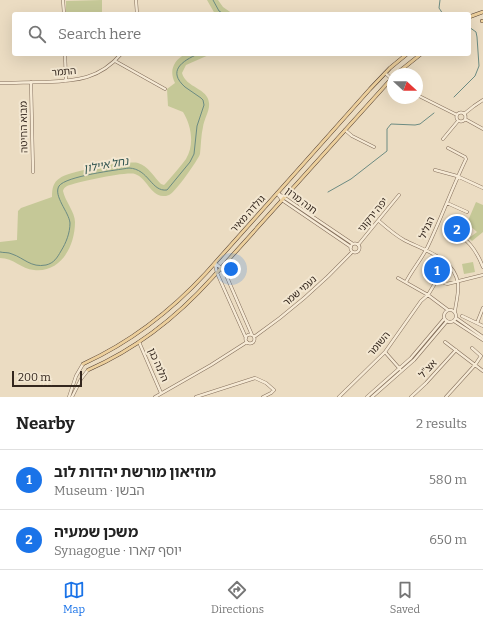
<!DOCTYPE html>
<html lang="en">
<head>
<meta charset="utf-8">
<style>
  :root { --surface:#fff; --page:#f6f6f6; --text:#222; --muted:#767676; --line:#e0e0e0; --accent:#1a73e8 }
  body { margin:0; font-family:Bitter,"Noto Sans Hebrew",serif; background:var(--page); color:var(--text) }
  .compass { position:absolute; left:387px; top:68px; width:36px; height:36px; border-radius:50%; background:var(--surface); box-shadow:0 4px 16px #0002; rotate:111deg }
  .scale { position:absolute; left:12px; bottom:10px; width:70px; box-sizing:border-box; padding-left:4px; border:2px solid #34271e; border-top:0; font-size:11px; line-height:14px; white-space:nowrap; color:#34271e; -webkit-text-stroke:3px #f3e7d1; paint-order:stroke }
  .you { position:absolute; left:231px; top:269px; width:14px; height:14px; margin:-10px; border:3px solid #fff; border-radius:50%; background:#1a73e8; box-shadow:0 0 0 6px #1a73e833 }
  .badge { display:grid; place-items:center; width:26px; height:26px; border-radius:50%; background:var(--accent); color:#fff; font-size:13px; font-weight:700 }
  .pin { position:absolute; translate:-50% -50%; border:2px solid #fff; box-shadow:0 1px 4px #0006 }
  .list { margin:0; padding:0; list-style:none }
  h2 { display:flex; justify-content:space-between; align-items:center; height:52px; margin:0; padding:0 16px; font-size:17px }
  h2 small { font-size:13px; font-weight:400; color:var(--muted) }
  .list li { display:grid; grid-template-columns:26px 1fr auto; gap:12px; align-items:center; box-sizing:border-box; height:60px; padding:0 16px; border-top:1px solid var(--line) }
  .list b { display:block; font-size:15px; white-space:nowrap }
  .list p { margin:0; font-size:13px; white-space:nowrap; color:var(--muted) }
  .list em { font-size:13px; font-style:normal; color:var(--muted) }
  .icon { flex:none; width:22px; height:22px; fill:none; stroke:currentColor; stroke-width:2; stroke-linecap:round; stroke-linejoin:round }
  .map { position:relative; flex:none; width:483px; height:397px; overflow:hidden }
  .search { position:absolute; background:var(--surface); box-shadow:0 4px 16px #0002; left:12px; right:12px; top:12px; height:44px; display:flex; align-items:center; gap:10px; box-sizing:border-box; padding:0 14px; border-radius:4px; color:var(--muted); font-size:15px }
  .sheet { height:172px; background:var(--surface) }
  nav { display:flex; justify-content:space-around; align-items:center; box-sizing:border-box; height:56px; border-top:1px solid var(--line); background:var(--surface); font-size:11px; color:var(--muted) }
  nav a { display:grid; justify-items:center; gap:2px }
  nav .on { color:var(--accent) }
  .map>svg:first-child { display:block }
  .green { fill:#c5c897 }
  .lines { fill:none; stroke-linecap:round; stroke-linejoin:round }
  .stream { stroke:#6c8b82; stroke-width:1 }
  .minor-casing { stroke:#836e5b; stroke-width:3.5 }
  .major-casing { stroke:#513d2f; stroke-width:4 }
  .minor { stroke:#f6ead5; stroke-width:2.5 }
  .major { stroke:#eccf9c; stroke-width:3 }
  .labels { text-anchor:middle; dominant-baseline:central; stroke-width:4; stroke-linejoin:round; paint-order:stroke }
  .street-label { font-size:10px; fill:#34271e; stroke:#f3e7d1 }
  .water-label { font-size:11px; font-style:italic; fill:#2e534f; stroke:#f3e7d1 }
</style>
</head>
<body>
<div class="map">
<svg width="483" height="397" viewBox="0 0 483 397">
  <rect width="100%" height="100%" fill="#ebdcc2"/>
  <path class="green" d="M102,0V14H66V1Z
    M207,0H218L223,7L233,14H215Z
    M185,54H211L186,65L182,73C186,88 208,88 209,103C210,111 204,119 203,127C201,135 201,145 200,154C198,160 175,193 169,195C167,196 165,196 163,196C150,195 147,178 135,174C127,171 77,182 67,186C64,188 64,188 63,191C65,201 75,212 75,222C75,246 61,273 34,270C21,269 14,258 0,258V242L17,240L18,211L21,208L52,197C52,189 53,182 60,178C69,171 128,160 138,163C148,166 154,177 161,184L164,185L166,183C173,175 180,167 186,159C195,144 191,125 183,112L168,106L167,89L175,83C169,71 173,61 185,54Z
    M476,202L483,205V232L472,241L469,238L477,232L467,223Z
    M473,262L475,272L464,274L462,264Z"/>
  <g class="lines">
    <path class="stream" d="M213,0L219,11L224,14
      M440,0L439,8L443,14
      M454,97L475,76L479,66L477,37L476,32L469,27
      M328,192L351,179L387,151V129L391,124L415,125L420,124L434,113
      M0,252C4,253 8,252 12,254C24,258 31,268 46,265C54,263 57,258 61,251C66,243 70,233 70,223C69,212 53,196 59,186C66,176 117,170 129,168C149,169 151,192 167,190L190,162L194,154L197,126L204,105L203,100L201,98C196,94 190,91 185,87C167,71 182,61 198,54"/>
    <g class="minor-casing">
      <path id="minor" d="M63,0L64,14
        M136,0L137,14
        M65,54L66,81
        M115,61L165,89
        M385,73L393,80
        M31,82L33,172
        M0,83C15,83 31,82 46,82C76,81 100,79 121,54
        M417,95L457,115
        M456.5 117a4.5 4.5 0 1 1 9 0a4.5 4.5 0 1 1-9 0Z
        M464,114L474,106L483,100
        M465,119L483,129
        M345,130L352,136L374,147
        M443,139L458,121
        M435,170L457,176L483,188
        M277,193L282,200L351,247
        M279,194L353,244
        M447,203L467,212
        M379,221C387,228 395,235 404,240C423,250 454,258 458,283C459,293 456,302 455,311
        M451,228C468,241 475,247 483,267
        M350.5 248a4.5 4.5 0 1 1 9 0a4.5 4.5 0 1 1-9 0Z
        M358,245L399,195
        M215,263L221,268L226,275L252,335
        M215,264L217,273L246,338
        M398,278L428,295L448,310
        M406,282C412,270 421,260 427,248C441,219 452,188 466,159L465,157L448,148
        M444 316a6 6 0 1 1 12 0a6 6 0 1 1-12 0Z
        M462,316L483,326
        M456,318L483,337
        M454,321L483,340
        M477,323L483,308
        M245.5 339a4.5 4.5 0 1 1 9 0a4.5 4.5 0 1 1-9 0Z
        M254,337C290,312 323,283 352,252
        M139,342L161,393
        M445,342L483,371
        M385,352L400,369
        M69,397L76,376L83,364
        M72,397L81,379L88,370
        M155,397L211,365L247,342
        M196,397L255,378L266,383L274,390L271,393L263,397
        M339,397L385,352L421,301L428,295L437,280L447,284L483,275
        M367,397L411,358L444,319
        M372,397L414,360L447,321
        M411,397L426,383L456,350
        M446,397L475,365L481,356L472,348"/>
    </g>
    <g class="major-casing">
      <path id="major" d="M469,17L483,12
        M482,21H483
        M396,74L421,54
        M83,364C131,342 171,311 206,273L370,89L390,68L407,54
        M88,370C136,349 177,317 212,278L393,77"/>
    </g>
    <use href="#minor" class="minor"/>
    <use href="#major" class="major"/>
  </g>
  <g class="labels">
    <g class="street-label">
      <text transform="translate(64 72) rotate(-5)">התמר</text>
      <text transform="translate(24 127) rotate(-91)">מבוא החיטה</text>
      <text transform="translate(301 201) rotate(37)">חנה מרון</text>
      <text transform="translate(248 214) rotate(-48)">גולדה מאיר</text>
      <text transform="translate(373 215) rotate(-51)">יפה ירקוני</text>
      <text transform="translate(427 228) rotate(-66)">הגליל</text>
      <text transform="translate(300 291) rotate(-41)">נעמי שמר</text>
      <text transform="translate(379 344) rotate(-50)">השומר</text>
      <text transform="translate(158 365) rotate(66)">הלנה כגן</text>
      <text transform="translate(428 369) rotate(-47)">אצ"ל</text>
    </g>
    <g class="water-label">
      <text transform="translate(106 165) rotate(-10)">נחל איילון</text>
    </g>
  </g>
</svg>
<svg class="compass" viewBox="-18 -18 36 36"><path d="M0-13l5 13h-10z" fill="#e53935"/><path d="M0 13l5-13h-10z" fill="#767676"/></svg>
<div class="scale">200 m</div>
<div class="you"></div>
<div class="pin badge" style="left:437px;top:270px">1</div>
<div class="pin badge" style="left:457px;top:229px">2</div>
<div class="search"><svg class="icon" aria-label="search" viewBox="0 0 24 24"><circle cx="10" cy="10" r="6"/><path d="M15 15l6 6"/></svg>Search here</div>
</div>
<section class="sheet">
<h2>Nearby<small>2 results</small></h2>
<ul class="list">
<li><span class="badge">1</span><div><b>מוזיאון מורשת יהדות לוב</b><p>Museum · הבשן</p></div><em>580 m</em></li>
<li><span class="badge">2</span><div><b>משכן שמעיה</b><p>Synagogue · יוסף קארו</p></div><em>650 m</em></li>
</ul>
</section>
<nav>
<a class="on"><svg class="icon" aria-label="map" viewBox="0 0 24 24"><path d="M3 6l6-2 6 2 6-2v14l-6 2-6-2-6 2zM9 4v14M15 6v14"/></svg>Map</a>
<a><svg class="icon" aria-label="directions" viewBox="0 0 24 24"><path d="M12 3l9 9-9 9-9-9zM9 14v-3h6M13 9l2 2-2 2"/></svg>Directions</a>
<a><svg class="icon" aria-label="saved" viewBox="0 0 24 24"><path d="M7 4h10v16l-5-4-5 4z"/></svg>Saved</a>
</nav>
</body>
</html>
